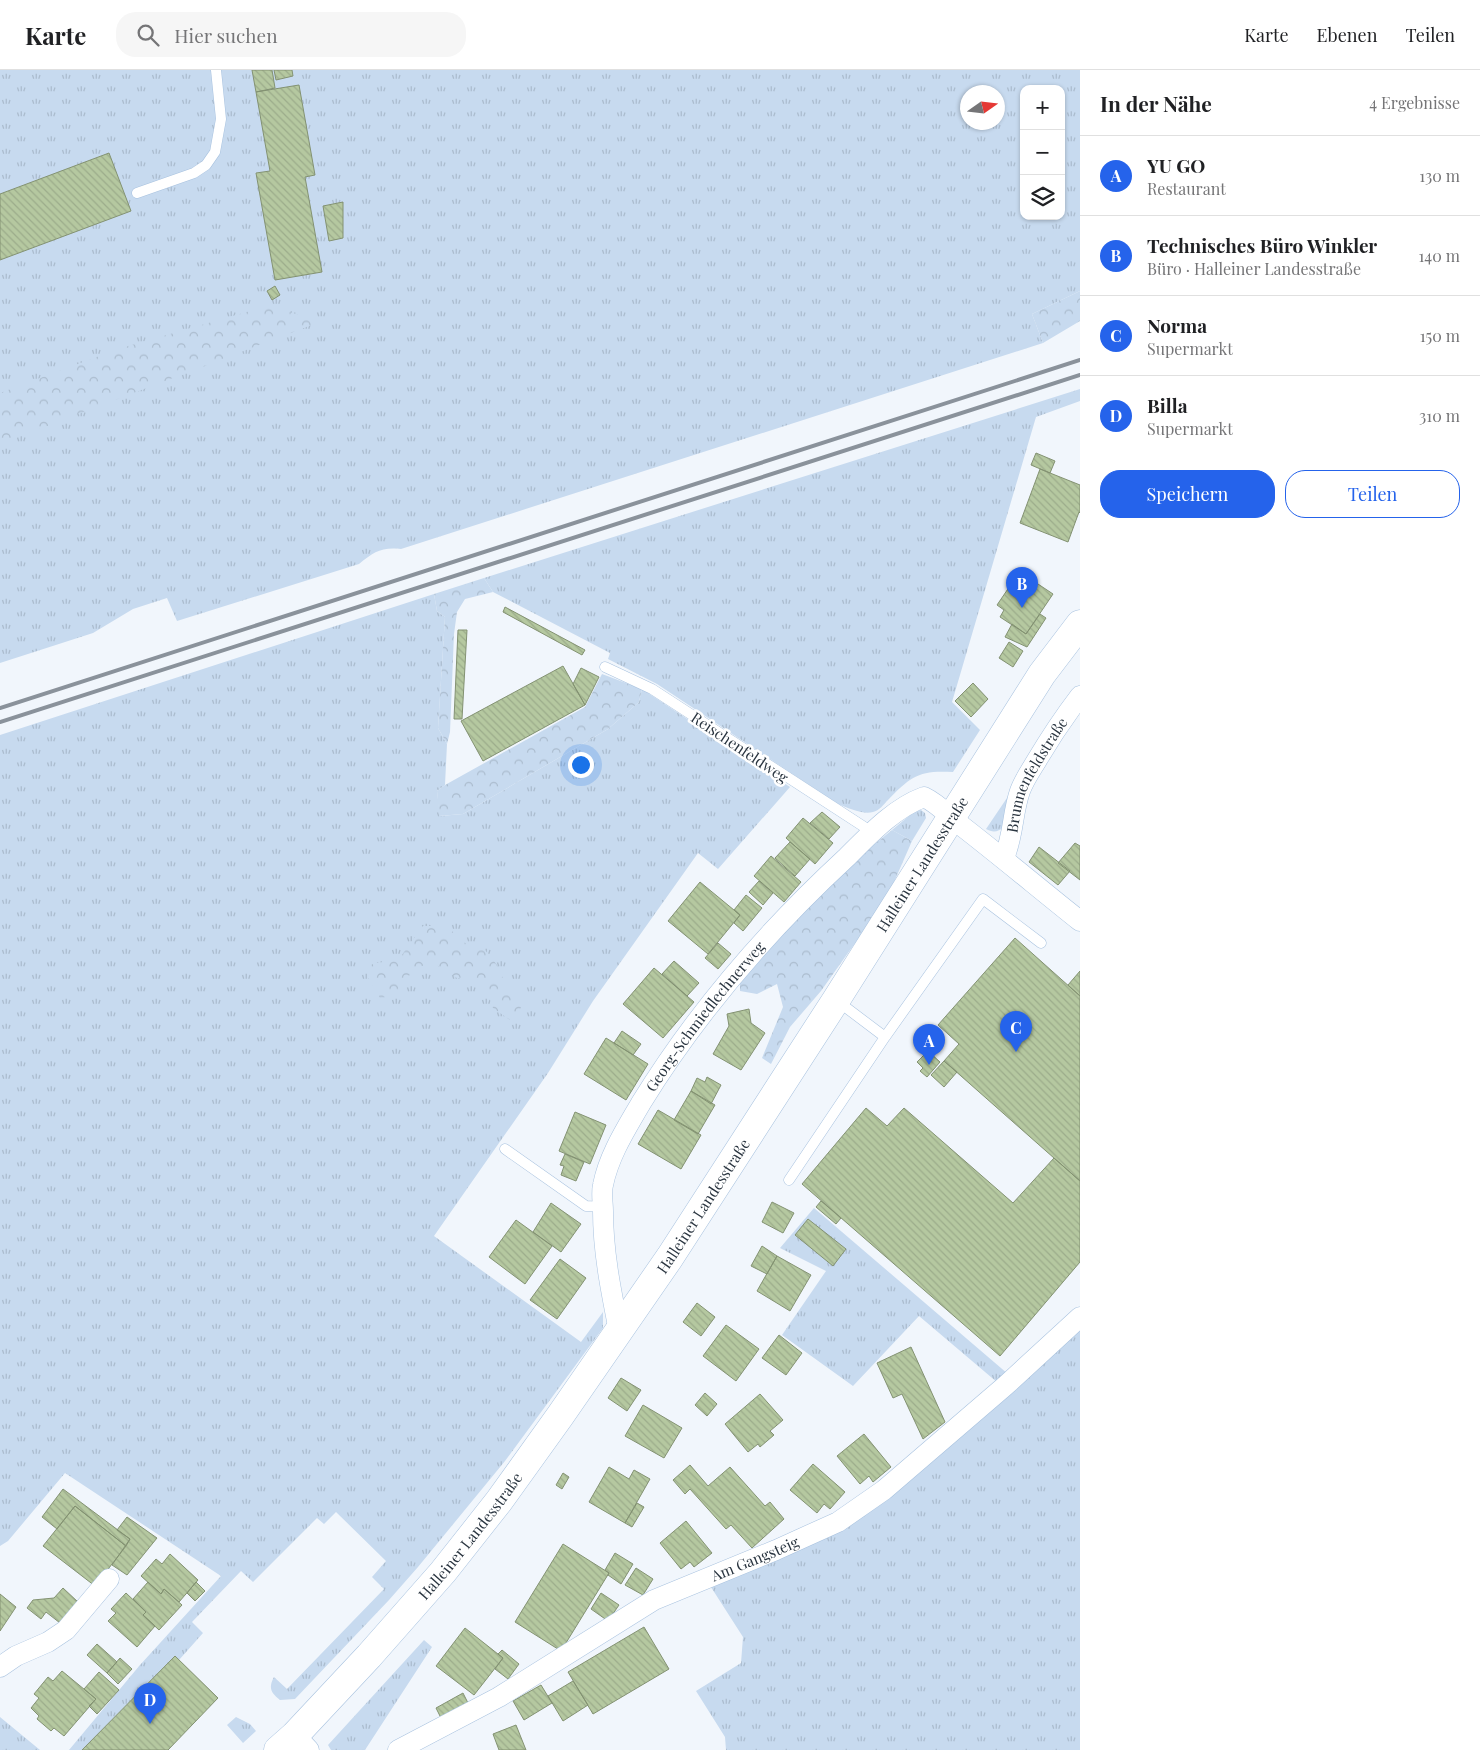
<!DOCTYPE html>
<html lang="de">
<head>
<meta charset="utf-8">
<style>
  :root { --surface:#fff; --page:#f6f6f6; --text:#202124; --muted:#757577; --line:#e0e0e0; --accent:#2563eb }
  body { margin:0; font-family:"Playfair Display",serif; background:var(--page); color:var(--text) }
  .controls { position:absolute; right:15px; top:15px; display:grid; overflow:hidden; border-radius:10px; box-shadow:0 1px 4px #0004 }
  .controls button { width:45px; height:45px; display:grid; place-items:center; padding:0; border:0; border-bottom:1px solid var(--line); background:var(--surface); color:var(--text); font:25px sans-serif }
  .compass { position:absolute; left:960px; top:15px; width:45px; height:45px; border-radius:50%; background:var(--surface); box-shadow:0 1px 4px #0004; rotate:76deg }
  .you { position:absolute; left:580px; top:694px; width:18px; height:18px; margin:-12px; border:4px solid #fff; border-radius:50%; background:#1a73e8; box-shadow:0 0 0 8px #1a73e833 }
  .badge { display:grid; place-items:center; width:32px; height:32px; border-radius:50%; background:var(--accent); color:#fff; font-size:16px; font-weight:700 }
  .pin { position:absolute; translate:-50% -41px; filter:drop-shadow(0 1px 2px #0008) }
  .pin::after { content:''; position:absolute; top:26px; width:18px; height:15px; background:inherit; clip-path:polygon(0 0,100% 0,50% 100%) }
  .list { margin:0; padding:0; list-style:none }
  h2 { display:flex; justify-content:space-between; align-items:center; height:65px; margin:0; padding:0 20px; font-size:21px }
  h2 small { font-size:16px; font-weight:400; color:var(--muted) }
  .list li { display:grid; grid-template-columns:32px 1fr auto; gap:15px; align-items:center; box-sizing:border-box; height:80px; padding:0 20px; border-top:1px solid var(--line) }
  .list b { display:block; font-size:19px; white-space:nowrap }
  .list p { margin:0; font-size:16px; white-space:nowrap; color:var(--muted) }
  .list em { font-size:16px; font-style:normal; color:var(--muted) }
  .actions { display:flex; gap:10px; padding:15px 20px }
  .actions a { flex:1; padding:11px 0; border:1px solid var(--accent); border-radius:20px; text-align:center; font-size:18px; color:var(--accent) }
  .actions .main { background:var(--accent); color:#fff }
  .icon { flex:none; width:28px; height:28px; fill:none; stroke:currentColor; stroke-width:2; stroke-linecap:round; stroke-linejoin:round }
  .map { position:relative; flex:none; width:1080px; height:1680px; overflow:hidden }
  header { display:flex; align-items:center; gap:30px; box-sizing:border-box; height:70px; padding:0 25px; background:var(--surface); border-bottom:1px solid var(--line) }
  header strong { font-size:24px }
  nav { display:flex; gap:28px; margin-inline-start:auto; font-size:18px }
  .search { width:350px; height:45px; background:var(--page); display:flex; align-items:center; gap:12px; box-sizing:border-box; padding:0 18px; border-radius:20px; color:var(--muted); font-size:19px }
  main { display:flex }
  aside { flex:1; background:var(--surface) }
  .map>svg:first-child { display:block }
  .grass { fill:url(#grass-tufts); fill-rule:evenodd }
  .forest { fill:url(#forest-crowns) }
  .building { fill:url(#building-back-hatch); stroke:#839272 }
  .lines { fill:none; stroke-linecap:round; stroke-linejoin:round }
  .service-casing { stroke:#a8c2df; stroke-width:11 }
  .minor-casing { stroke:#a8c2df; stroke-width:21 }
  .secondary-casing { stroke:#a8c2df; stroke-width:29 }
  .service { stroke:#fff; stroke-width:10 }
  .minor { stroke:#fff; stroke-width:20 }
  .secondary { stroke:#fff; stroke-width:28 }
  .rail { stroke:#8a929b; stroke-width:4 }
  .labels { text-anchor:middle; dominant-baseline:central; stroke-width:5; stroke-linejoin:round; paint-order:stroke }
  .street-label { font-size:15px; fill:#2a3540; stroke:#fff }
</style>
</head>
<body>
<header>
<strong>Karte</strong>
<div class="search"><svg class="icon" aria-label="search" viewBox="0 0 24 24"><circle cx="10" cy="10" r="6"/><path d="M15 15l6 6"/></svg>Hier suchen</div>
<nav><a>Karte</a><a>Ebenen</a><a>Teilen</a></nav>
</header>
<main>
<div class="map">
<svg width="1080" height="1680" viewBox="0 0 1080 1680">
  <defs>
    <pattern id="grass-tufts" width="24" height="20" patternUnits="userSpaceOnUse" patternTransform="scale(1.25)"><rect width="24" height="20" fill="#c7daef"/><path d="M3 7l-1-3M5 7V3M7 7l1-3M15 17l-1-3M17 17v-4M19 17l1-3" fill="none" stroke="#abbcce"/></pattern>
    <pattern id="forest-crowns" width="20" height="18" patternUnits="userSpaceOnUse" patternTransform="scale(1.25)"><rect width="20" height="18" fill="#c7daef"/><path d="M2 6a3 3 0 1 1 6 0M12 15a3 3 0 1 1 6 0" fill="none" stroke="#abbcce"/></pattern>
    <pattern id="building-back-hatch" width="6" height="6" patternUnits="userSpaceOnUse" patternTransform="scale(1.25)"><rect width="6" height="6" fill="#b5c8a0"/><path d="M-1 5l2 2M0 0l6 6M5-1l2 2" fill="none" stroke="#9cac8b"/></pattern>
  </defs>
  <rect width="100%" height="100%" fill="#f1f6fc"/>
  <path class="grass" d="M0,0H1080V221L1032,244L1043,273L401,479C381,477 374,482 359,494L177,551L167,528L133,539L93,563L0,593ZM1024,19H1061V146H1024ZM968,22H998V52H968Z
    M1080,319V331L1036,347L960,605L952,632L980,660L953,702C919,700 911,706 888,730C884,734 879,741 873,742C863,745 848,738 838,734L657,614L608,589L610,583L493,522L484,508Z
    M434,524L437,541L445,547L438,658L447,674L445,715L437,721L440,746L463,744L608,659L639,632L642,619L790,717L718,799L698,783L593,931L548,1003L434,1166L581,1272L603,1242V1258L505,1391L418,1497L389,1530L295,1629L280,1630C271,1623 268,1618 274,1607L287,1619L384,1519L372,1507L386,1491L336,1442L324,1454L317,1448L253,1512L241,1501L192,1552L203,1563L179,1590L175,1586L82,1680H69L140,1595L221,1506L65,1403L8,1471L0,1476V665Z
    M1013,719L1004,757C998,762 993,763 986,759Z
    M921,740L925,743L926,748L912,771L892,760L915,741Z
    M814,1138L1008,1304L998,1313L919,1246L853,1316L782,1265L826,1201L780,1178Z
    M1080,1259V1680H726L725,1667L696,1621L741,1593L743,1567L709,1514L841,1458Z
    M424,1570L432,1577L365,1680H331L328,1675Z
    M0,1647L40,1680H0Z
    M236,1647L250,1654L256,1661L243,1673L227,1655Z"/>
  <path class="forest" d="M1080,221V251L1043,273L1032,244Z
    M267,236L322,251L0,374V323L118,279Z
    M484,508L493,522L465,529L457,542L454,564L450,662L447,674L438,658L445,547L437,541L434,524Z
    M602,604L642,619L639,632L608,659L463,744L439,746L437,721L445,715L585,637Z
    M892,760L912,771L887,828L821,921L790,957L771,994L762,988L783,937L777,914L757,924L740,921V913C787,858 835,805 892,760Z
    M423,856H448L460,871L485,880L497,895L505,913L523,932L517,947L510,950L493,938L487,921L474,910L457,908L433,893L414,898L397,925L380,928L367,906L372,894L399,889Z"/>
  <path class="building" d="M252,0H272L275,18L256,22Z
    M274,0H292L293,6L276,10Z
    M299,15L315,105L305,107L322,202L275,210L256,103L270,101L256,22Z
    M109,83L131,141L0,190V124Z
    M343,132V168L329,171L323,136Z
    M275,216L280,225L272,230L267,221Z
    M1036,383L1055,391L1050,403L1031,395Z
    M1040,399L1080,415V443L1079,442L1068,472L1020,453Z
    M1026,506L1053,524L1026,564L1000,547L1004,540L997,535L1014,510L1021,514Z
    M505,537L585,580L582,585L503,542Z
    M1040,544L1046,548L1027,577L1005,567L1012,554L1026,564Z
    M458,560H467L462,649H454Z
    M1009,572L1023,581L1013,597L999,588Z
    M563,596L585,635L483,691L461,651Z
    M581,598L599,607L585,635L573,614Z
    M973,613L988,629L971,647L955,631Z
    M822,742L840,757L829,769L810,753Z
    M803,748L833,773L815,794L786,768Z
    M790,772L810,789L795,806L775,788Z
    M1075,773L1080,776V810L1058,793Z
    M1039,777L1070,801L1058,815L1029,792Z
    M771,786L801,812L784,832L754,806Z
    M759,811L773,823L763,835L749,822Z
    M700,812L740,845L708,884L668,851Z
    M746,825L762,838L743,861L734,853L740,845L734,840Z
    M1015,868L1080,926V1111L944,991L959,974L938,955Z
    M718,873L731,884L718,899L705,888Z
    M674,891L699,913L687,926L662,904Z
    M654,898L694,932L663,968L623,934Z
    M1080,901V926L1068,915Z
    M749,939L751,953L765,963L741,1000L713,984L729,956L727,944Z
    M622,961L641,974L633,985L614,973Z
    M606,968L648,994L626,1030L584,1004Z
    M928,981L940,992L927,1007L920,1001L923,998L917,992Z
    M944,991L957,1002L944,1017L931,1005Z
    M707,1007L721,1015L711,1034L691,1021L697,1008L705,1012Z
    M691,1021L715,1035L698,1064L674,1050Z
    M866,1038L887,1056L904,1038L1013,1133L1054,1088L1080,1111V1192L1000,1286L802,1114Z
    M658,1040L701,1065L681,1099L638,1074Z
    M575,1042L606,1055L590,1094L559,1081Z
    M565,1084L584,1092L576,1111L561,1105L564,1096L560,1095Z
    M821,1131L841,1148L836,1154L816,1137Z
    M772,1132L794,1143L783,1163L762,1152Z
    M551,1133L581,1154L561,1182L533,1162Z
    M808,1149L846,1179L833,1196L795,1165Z
    M516,1150L552,1176L525,1214L489,1187Z
    M762,1176L777,1186L767,1204L751,1196Z
    M777,1186L811,1205L790,1241L757,1221Z
    M560,1189L586,1208L557,1249L530,1230Z
    M697,1233L715,1247L701,1266L683,1252Z
    M726,1255L759,1279L736,1311L703,1286Z
    M779,1265L802,1283L786,1305L762,1288Z
    M911,1277L945,1352L923,1369L902,1324L893,1328L877,1293Z
    M621,1308L641,1320L627,1341L608,1328Z
    M705,1323L717,1334L707,1346L695,1335Z
    M760,1324L783,1350L770,1361L774,1365L760,1377L758,1374L748,1382L725,1354Z
    M643,1335L682,1358L664,1388L625,1366Z
    M864,1364L891,1397L873,1412L869,1406L860,1414L837,1386Z
    M813,1394L845,1422L830,1439L824,1434L817,1443L790,1420Z
    M690,1395L708,1416L730,1397L765,1436L770,1432L784,1449L752,1478L731,1455L726,1459L690,1419L685,1424L673,1410Z
    M609,1397L629,1409L634,1400L650,1409L625,1453L589,1432Z
    M563,1403L569,1407L562,1419L556,1415Z
    M63,1419L130,1469L126,1476L75,1436L57,1459L42,1447Z
    M637,1433L644,1437L632,1457L625,1453Z
    M75,1436L126,1476L95,1516L43,1476Z
    M127,1447L157,1468L127,1505L112,1495L130,1469L117,1460Z
    M686,1451L712,1483L694,1497L690,1492L681,1499L660,1473Z
    M563,1474L609,1503L561,1581L515,1552Z
    M615,1483L633,1494L621,1514L608,1505L609,1503L605,1500Z
    M170,1484L198,1510L179,1532L164,1519L161,1524L141,1506L156,1489L162,1494Z
    M636,1498L653,1509L643,1525L625,1515Z
    M148,1512L161,1524L164,1519L182,1535L159,1560L143,1545L146,1542L133,1529Z
    M196,1512L205,1521L195,1531L187,1523Z
    M63,1518L78,1532L60,1553L46,1542L41,1549L27,1538L33,1530L54,1528Z
    M126,1523L146,1542L143,1545L155,1556L137,1577L108,1551L116,1543L111,1539Z
    M601,1523L619,1535L608,1551L591,1539Z
    M0,1524L16,1537L0,1561Z
    M644,1557L669,1599L593,1644L568,1602Z
    M465,1558L503,1588L474,1625L436,1596Z
    M97,1574L117,1592L107,1603L87,1585Z
    M502,1580L519,1594L508,1609L495,1599L503,1588L498,1584Z
    M175,1586L218,1628L168,1680H82Z
    M120,1588L132,1599L118,1614L107,1603Z
    M62,1601L96,1629L64,1666L54,1658L51,1661L37,1649L39,1646L31,1638L39,1628L34,1624L48,1607L53,1611Z
    M99,1602L119,1620L97,1644L89,1636L96,1629L84,1619Z
    M573,1611L588,1635L563,1651L548,1626Z
    M541,1615L552,1633L524,1650L513,1631Z
    M463,1623L469,1635L442,1650L436,1638Z
    M516,1655L526,1680H499L493,1664Z"/>
  <g class="lines">
    <g class="service-casing">
      <path id="service" d="M137,123L194,103L206,95L215,82L221,49L216,0
        M605,597L652,619L872,762
        M836,930L885,967
        M505,1079L586,1136L603,1137
        M789,1110L885,967L983,829L1041,873"/>
    </g>
    <g class="minor-casing">
      <g id="minor">
        <path id="s1" d="M1004,788C1014,764 1012,744 1020,721C1024,710 1031,700 1037,690C1050,668 1064,647 1080,626"/>
        <path id="s2" d="M619,1261C611,1221 603,1182 603,1141C603,1133 601,1123 603,1115C609,1085 626,1059 641,1033C697,942 769,859 847,787C869,765 894,738 924,727C939,734 950,747 963,757C1003,788 1041,820 1080,851"/>
        <path d="M0,1597L16,1586L48,1572L66,1560L109,1509"/>
        <path d="M295,1665L309,1680"/>
        <path id="s3" d="M398,1680L499,1627L654,1530L776,1480L838,1452L884,1420L1005,1316L1080,1247"/>
      </g>
    </g>
    <g class="secondary-casing">
      <g id="secondary">
        <path id="s4" d="M278,1680L295,1665L369,1586L443,1502L499,1431L560,1346L670,1187L836,930L1042,604L1080,554"/>
      </g>
    </g>
    <use href="#service" class="service"/>
    <use href="#minor" class="minor"/>
    <use href="#secondary" class="secondary"/>
    <path class="rail" d="M0,638L1080,290
      M0,652L1080,305"/>
  </g>
  <g class="labels">
    <g class="street-label">
      <text transform="translate(740 677) rotate(34)">Reischenfeldweg</text>
      <text stroke="none"><textPath href="#s1" startOffset="90">Brunnenfeldstraße</textPath></text>
      <text stroke="none"><textPath href="#s4" startOffset="1098">Halleiner Landesstraße</textPath></text>
      <text stroke="none"><textPath href="#s2" startOffset="346">Georg-Schmiedlechnerweg</textPath></text>
      <text stroke="none"><textPath href="#s4" startOffset="692">Halleiner Landesstraße</textPath></text>
      <text stroke="none"><textPath href="#s4" startOffset="288">Halleiner Landesstraße</textPath></text>
      <text stroke="none"><textPath href="#s3" startOffset="406">Am Gangsteig</textPath></text>
    </g>
  </g>
</svg>
<div class="controls">
<button>+</button>
<button>−</button>
<button><svg class="icon" aria-label="layers" viewBox="0 0 24 24"><path d="M12 4l9 5-9 5-9-5zM3 14l9 5 9-5"/></svg></button>
</div>
<svg class="compass" viewBox="-18 -18 36 36"><path d="M0-13l5 13h-10z" fill="#e53935"/><path d="M0 13l5-13h-10z" fill="#757577"/></svg>
<div class="you"></div>
<div class="pin badge" style="left:929px;top:995px">A</div>
<div class="pin badge" style="left:1022px;top:538px">B</div>
<div class="pin badge" style="left:1016px;top:982px">C</div>
<div class="pin badge" style="left:150px;top:1654px">D</div>
</div>
<aside>
<h2>In der Nähe<small>4 Ergebnisse</small></h2>
<ul class="list">
<li><span class="badge">A</span><div><b>YU GO</b><p>Restaurant</p></div><em>130 m</em></li>
<li><span class="badge">B</span><div><b>Technisches Büro Winkler</b><p>Büro · Halleiner Landesstraße</p></div><em>140 m</em></li>
<li><span class="badge">C</span><div><b>Norma</b><p>Supermarkt</p></div><em>150 m</em></li>
<li><span class="badge">D</span><div><b>Billa</b><p>Supermarkt</p></div><em>310 m</em></li>
</ul>
<div class="actions"><a class="main">Speichern</a><a>Teilen</a></div>
</aside>
</main>
</body>
</html>
